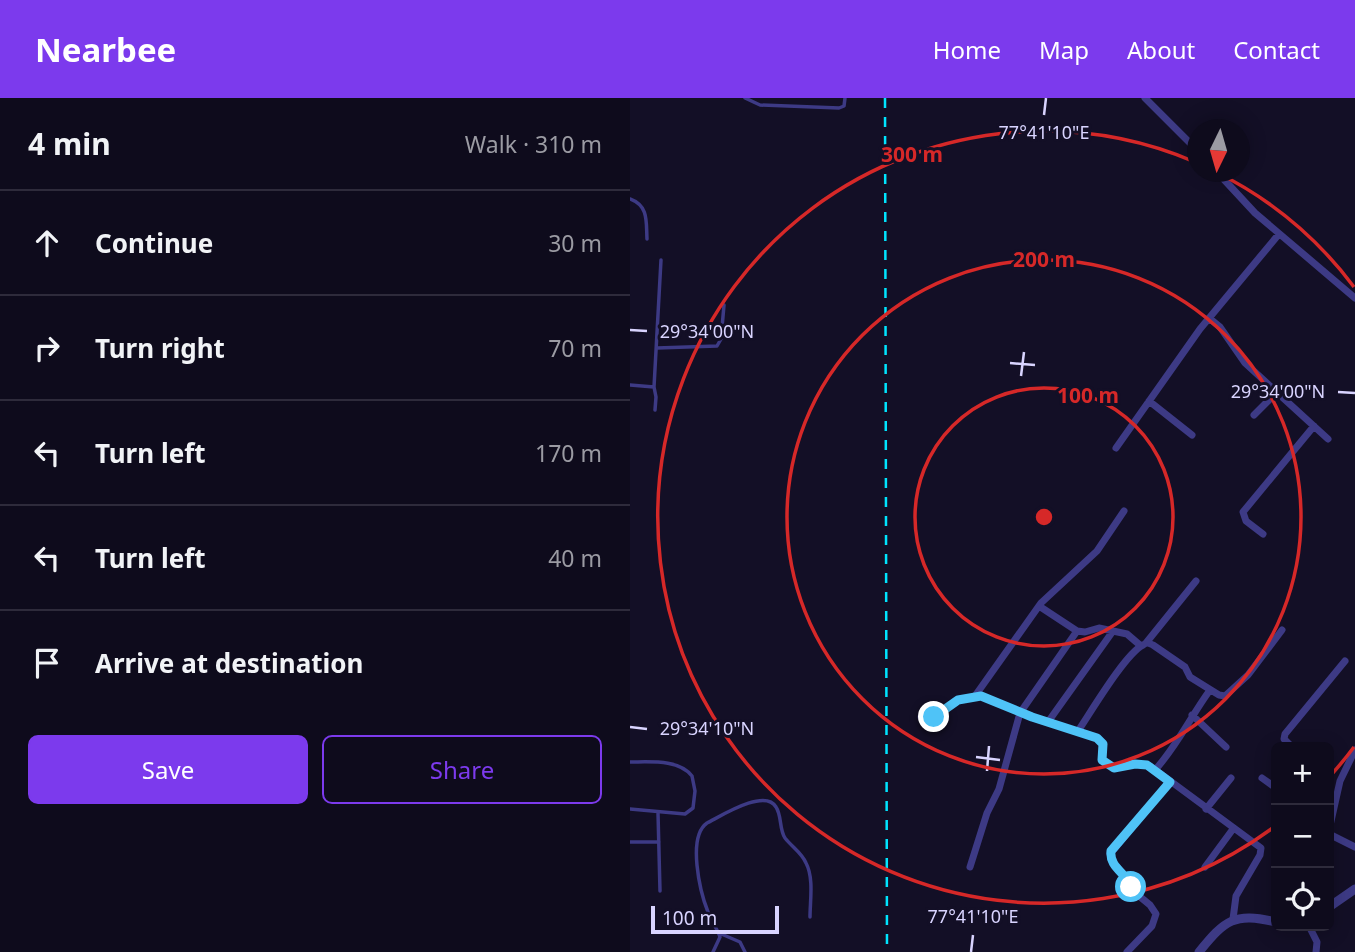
<!DOCTYPE html>
<html lang="en">
<head>
<meta charset="utf-8">
<style>
  :root { --surface:#0e0b1c; --page:#1c1929; --text:#f1f3f6; --muted:#9b9ba3; --line:#2e2b3b; --accent:#7c3aed }
  body { margin:0; font-family:"Noto Sans",sans-serif; background:var(--page); color:var(--text) }
  .controls { position:absolute; right:21px; bottom:21px; display:grid; overflow:hidden; border-radius:10px; box-shadow:0 4px 18px #0003 }
  .controls button { width:63px; height:63px; display:grid; place-items:center; padding:0; border:0; border-bottom:2px solid var(--line); background:var(--surface); color:var(--text); font:35px sans-serif }
  .compass { position:absolute; left:557px; top:21px; width:63px; height:63px; border-radius:50%; background:var(--surface); box-shadow:0 4px 18px #0003; rotate:185deg }
  .scale { position:absolute; left:21px; bottom:18px; width:128px; box-sizing:border-box; padding-left:7px; border:4px solid #d9d4ff; border-top:0; font-size:19px; line-height:24px; white-space:nowrap; color:#d9d4ff; -webkit-text-stroke:5px #130f26; paint-order:stroke }
  .stop { position:absolute; width:21px; height:21px; margin:-16px; border:5px solid #4fc3f7; border-radius:50%; background:#fff }
  .stop.end { background:#4fc3f7; border-color:#fff; box-shadow:0 2px 7px #0008 }
  .list { margin:0; padding:0; list-style:none }
  h2 { display:flex; justify-content:space-between; align-items:center; height:91px; margin:0; padding:0 28px; font-size:30px }
  h2 small { font-size:23px; font-weight:400; color:var(--muted) }
  .list li { display:grid; grid-template-columns:46px 1fr auto; gap:21px; align-items:center; box-sizing:border-box; height:105px; padding:0 28px; border-top:2px solid var(--line) }
  .list b { display:block; font-size:26px; white-space:nowrap }
  .list em { font-size:23px; font-style:normal; color:var(--muted) }
  .actions { display:flex; gap:14px; padding:21px 28px }
  .actions a { flex:1; padding:16px 0; border:2px solid var(--accent); border-radius:10px; text-align:center; font-size:24px; color:var(--accent) }
  .actions .main { background:var(--accent); color:#fff }
  .icon { flex:none; width:38px; height:38px; fill:none; stroke:currentColor; stroke-width:2; stroke-linecap:round; stroke-linejoin:round }
  .map { position:relative; flex:none; width:725px; height:854px; overflow:hidden }
  header { display:flex; align-items:center; gap:42px; box-sizing:border-box; height:98px; padding:0 35px; background:var(--accent); color:#fff }
  header strong { font-size:33px }
  nav { display:flex; gap:38px; margin-inline-start:auto; font-size:24px }
  main { display:flex }
  aside { flex:1; background:var(--surface) }
  .map>svg:first-child { display:block }
  .lines { fill:none; stroke-linecap:round; stroke-linejoin:round }
  .service { stroke:#3d3a85; stroke-width:3.5 }
  .minor { stroke:#3d3a85; stroke-width:7 }
  .tertiary { stroke:#3d3a85; stroke-width:9 }
  .rail { stroke:#00e5ff; stroke-width:2.5; stroke-dasharray:10 9; stroke-linecap:butt }
  .route { stroke:#4fc3f7; stroke-width:9 }
  .ticks { fill:none; stroke:#d9d4ff; stroke-width:2.5 }
  .ring { fill:none; stroke:#d62828; stroke-width:3.5 }
  .ticks-label { font-size:18px; text-anchor:middle; fill:#d9d4ff; stroke:#130f26; stroke-width:6; stroke-linejoin:round; paint-order:stroke }
  .centre { fill:#d62828; stroke:#130f26; stroke-width:3.5 }
  .ring-label { font-size:21px; text-anchor:middle; font-weight:bold; fill:#d62828; stroke:#130f26; stroke-width:6; stroke-linejoin:round; paint-order:stroke }
</style>
</head>
<body>
<header>
<strong>Nearbee</strong>
<nav><a>Home</a><a>Map</a><a>About</a><a>Contact</a></nav>
</header>
<main>
<aside>
<h2>4 min<small>Walk · 310 m</small></h2>
<ul class="list">
<li><svg class="icon" aria-label="ahead" viewBox="0 0 24 24"><path d="M12 20V5M6 11l6-6 6 6"/></svg><div><b>Continue</b></div><em>30 m</em></li>
<li><svg class="icon" aria-label="right" viewBox="0 0 24 24"><path d="M7 20v-9h11M14 6l5 5-5 5"/></svg><div><b>Turn right</b></div><em>70 m</em></li>
<li><svg class="icon" aria-label="left" viewBox="0 0 24 24"><path d="M17 20v-9H6M10 6l-5 5 5 5"/></svg><div><b>Turn left</b></div><em>170 m</em></li>
<li><svg class="icon" aria-label="left" viewBox="0 0 24 24"><path d="M17 20v-9H6M10 6l-5 5 5 5"/></svg><div><b>Turn left</b></div><em>40 m</em></li>
<li><svg class="icon" aria-label="arrive" viewBox="0 0 24 24"><path d="M6 21V4h12l-3 4 3 4H6"/></svg><div><b>Arrive at destination</b></div></li>
</ul>
<div class="actions"><a class="main">Save</a><a>Share</a></div>
</aside>
<div class="map">
<svg width="725" height="854" viewBox="0 0 725 854">
  <rect width="100%" height="100%" fill="#130f26"/>
  <g class="lines">
    <path class="service" d="M115,0L130,7L209,10L214,8L215,0
      M0,101C19,108 16,124 17,141
      M27,250L87,248L91,241L94,207
      M0,287L24,289L26,299L25,312
      M24,289L31,162
      M0,664C20,664 49,661 62,678L65,693L63,710L55,716L0,711
      M28,715L30,793
      M0,744H29
      M89,835L110,844L115,854
      M83,854L90,839C87,830 81,823 78,814C70,794 57,739 77,725C91,718 135,690 146,709C152,718 149,731 155,740C162,749 172,755 176,765C184,780 180,803 180,819"/>
    <path class="minor" d="M515,0L568,53
      M587,74L625,115L725,200
      M579,220L590,229L615,265L698,341
      M519,303L562,337
      M624,317L646,295
      M486,350L570,231L649,136
      M633,436L616,423L613,414L684,328
      M409,508L447,533L455,534L469,530L497,536L511,548
      M516,545L566,483
      M345,598L411,505L467,453L494,413
      M562,617L596,649
      M291,619H304L329,602L351,598L402,619L467,640L473,646L472,663L483,669L505,666L520,668L631,750L630,757L606,798L603,821
      M418,624L483,533
      M448,633C461,614 495,556 513,547C518,544 518,545 523,547L555,569L560,579L589,597L595,598L618,577L652,532
      M662,649L654,641L655,636L715,563
      M525,672C547,648 561,618 580,592
      M632,680L646,690
      M576,711L601,680
      M699,732L710,683L725,652
      M699,736L725,749
      M340,769L357,715L369,691L390,615L447,533
      M575,769L603,731
      M679,828L687,844L686,854
      M497,854L522,828L526,816L520,807L503,793L499,782L482,764L480,756L540,684"/>
    <path class="tertiary" d="M699,809L725,791
      M569,854C595,822 604,814 646,824"/>
    <path class="rail" d="M255,0L257,854"/>
  </g>
  <g class="lines">
    <path class="route" d="M304,619L328,602L351,598L402,619L467,640L473,646L472,662L484,670L505,666L517,667L540,684L481,753C479,770 497,775 501,789"/>
  </g>
  <path class="ticks" d="M414,17L416,0M0,232L17,233M380,265L405,267M391,278L394,254M708,294L725,295M0,629L17,631M346,659L370,662M357,673L359,648M341,854L343,837"/>
  <g class="ring">
    <circle cx="414" cy="419" r="129"/>
    <circle cx="414" cy="419" r="257"/>
    <path d="M724 649A386 386 0 0 1 701 677M644 729A386 386 0 1 1 565 64M586 74A386 386 0 0 1 724 189"/>
  </g>
  <g class="ticks-label">
    <text x="414" y="41">77°41'10"E</text>
    <text x="77" y="240">29°34'00"N</text>
    <text x="648" y="300">29°34'00"N</text>
    <text x="77" y="637">29°34'10"N</text>
    <text x="343" y="825">77°41'10"E</text>
  </g>
  <circle cx="414" cy="419" r="10" class="centre"/>
  <g class="ring-label">
    <text x="282" y="64">300 m</text>
    <text x="414" y="169">200 m</text>
    <text x="458" y="305">100 m</text>
  </g>
</svg>
<div class="controls">
<button>+</button>
<button>−</button>
<button><svg class="icon" aria-label="locate" viewBox="0 0 24 24"><circle cx="12" cy="12" r="6"/><path d="M12 2v4M12 18v4M2 12h4M18 12h4"/></svg></button>
</div>
<svg class="compass" viewBox="-18 -18 36 36"><path d="M0-13l5 13h-10z" fill="#e53935"/><path d="M0 13l5-13h-10z" fill="#9b9ba3"/></svg>
<div class="scale">100 m</div>
<div class="stop" style="left:501px;top:789px"></div>
<div class="stop end" style="left:304px;top:619px"></div>
</div>
</main>
</body>
</html>
